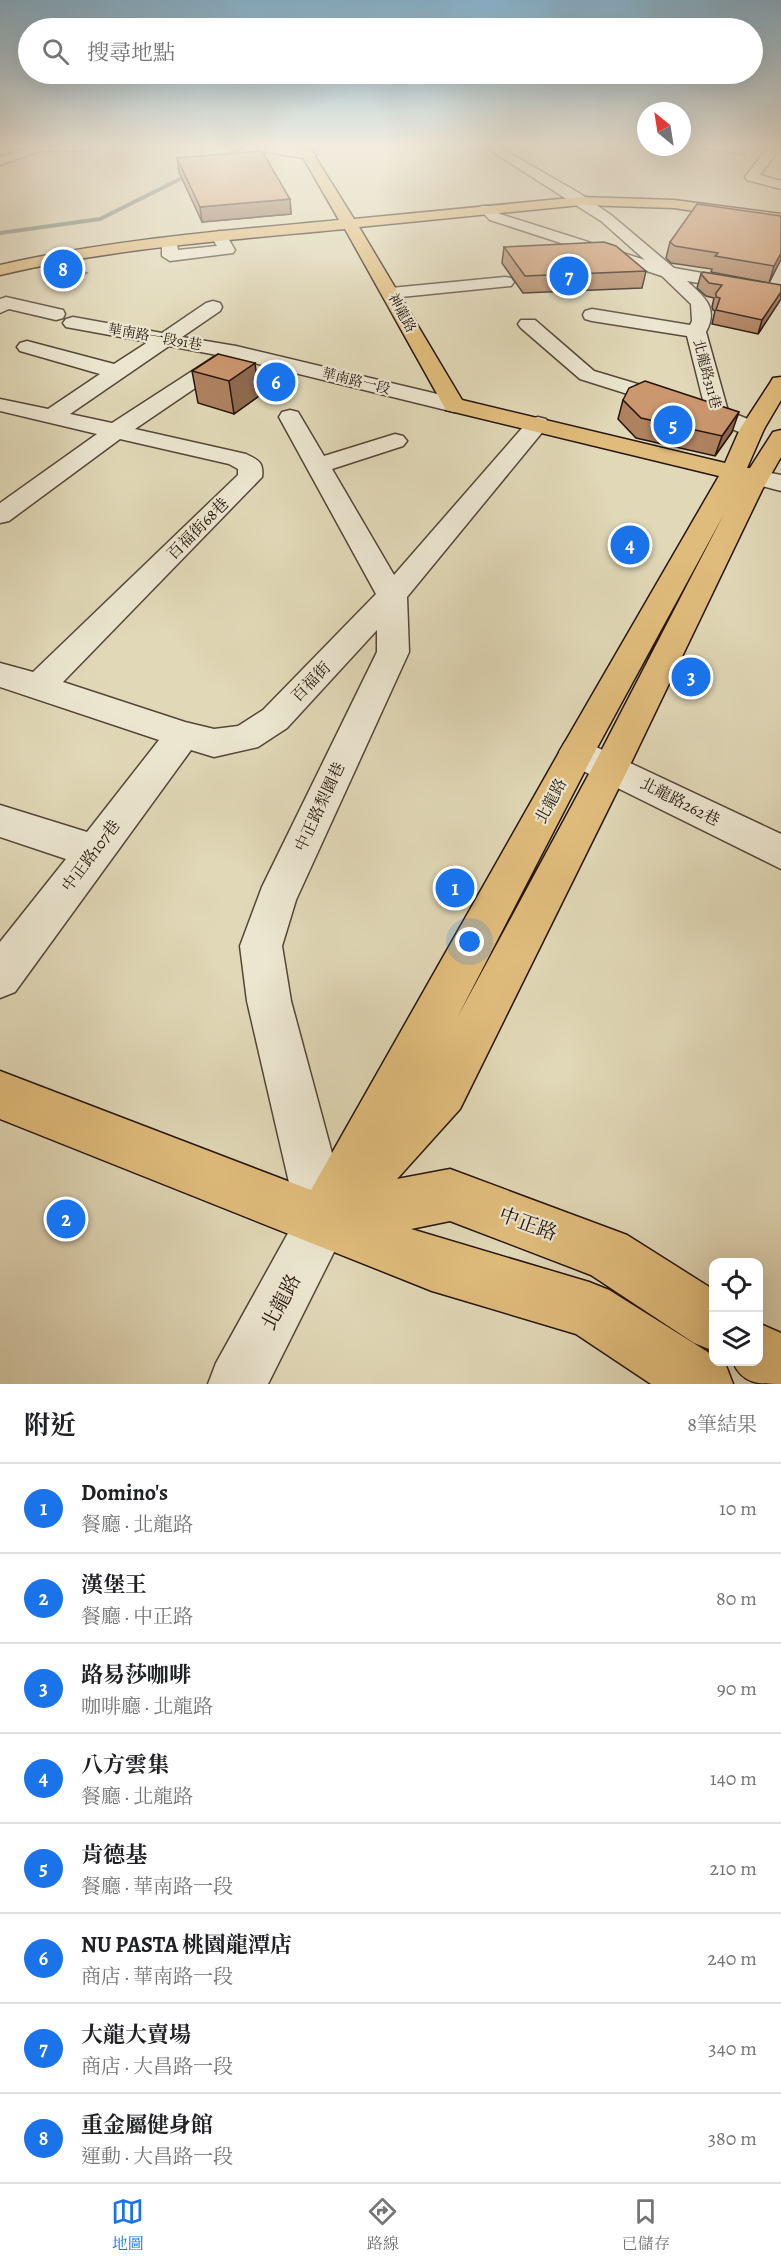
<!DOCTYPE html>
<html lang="zh-TW">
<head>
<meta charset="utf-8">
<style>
  :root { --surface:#fff; --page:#f6f6f6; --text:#202124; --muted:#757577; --line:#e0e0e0; --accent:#1a73e8 }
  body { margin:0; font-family:Alegreya,"Noto Serif TC",serif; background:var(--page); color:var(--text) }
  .controls { position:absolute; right:18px; bottom:18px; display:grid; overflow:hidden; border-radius:12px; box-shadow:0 6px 24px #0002 }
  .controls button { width:54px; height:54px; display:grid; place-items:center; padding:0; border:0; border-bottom:2px solid var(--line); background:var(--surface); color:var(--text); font:30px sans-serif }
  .compass { position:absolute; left:637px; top:102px; width:54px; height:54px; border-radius:50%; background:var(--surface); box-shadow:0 6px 24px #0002; rotate:330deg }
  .you { position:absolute; left:470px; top:942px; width:21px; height:21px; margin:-15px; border:4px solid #fff; border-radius:50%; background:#1a73e8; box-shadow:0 0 0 9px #1a73e833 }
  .badge { display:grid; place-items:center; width:39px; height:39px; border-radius:50%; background:var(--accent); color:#fff; font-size:20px; font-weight:700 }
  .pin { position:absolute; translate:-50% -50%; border:3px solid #fff; box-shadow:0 2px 6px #0006 }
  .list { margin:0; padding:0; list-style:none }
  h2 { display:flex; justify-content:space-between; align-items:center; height:78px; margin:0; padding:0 24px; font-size:26px }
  h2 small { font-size:20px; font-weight:400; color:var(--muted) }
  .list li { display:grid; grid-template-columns:39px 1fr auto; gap:18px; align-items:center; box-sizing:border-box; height:90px; padding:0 24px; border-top:2px solid var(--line) }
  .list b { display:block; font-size:22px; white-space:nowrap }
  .list p { margin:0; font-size:20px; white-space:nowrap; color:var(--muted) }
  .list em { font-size:20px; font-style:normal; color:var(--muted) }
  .icon { flex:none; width:33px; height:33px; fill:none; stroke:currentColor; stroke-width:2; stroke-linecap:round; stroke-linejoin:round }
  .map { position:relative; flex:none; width:781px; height:1384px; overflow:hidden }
  .search { position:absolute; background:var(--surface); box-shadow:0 6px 24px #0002; left:18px; right:18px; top:18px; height:66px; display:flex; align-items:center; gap:15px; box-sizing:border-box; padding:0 21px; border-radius:33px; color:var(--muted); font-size:22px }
  .sheet { height:798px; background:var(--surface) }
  nav { display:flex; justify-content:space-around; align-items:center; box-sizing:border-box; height:84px; border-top:2px solid var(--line); background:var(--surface); font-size:16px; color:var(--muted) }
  nav a { display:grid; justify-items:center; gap:3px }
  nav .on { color:var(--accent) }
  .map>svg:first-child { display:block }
  .green { fill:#b3be8e; stroke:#6c6a4e; stroke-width:1.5 }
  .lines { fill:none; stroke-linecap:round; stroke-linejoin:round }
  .stream { stroke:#697771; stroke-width:4 }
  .minor-casing { stroke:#554638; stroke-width:3 }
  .major-casing { stroke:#26150d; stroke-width:3 }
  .path { stroke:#26150d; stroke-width:1.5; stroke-dasharray:2 1.5; stroke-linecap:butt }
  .minor { fill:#ece6d0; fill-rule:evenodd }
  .major { fill:#e0bc7c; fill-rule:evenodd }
  .wall { fill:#af825f; stroke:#26150d; stroke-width:1.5 }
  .shaded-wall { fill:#8e6a4e; stroke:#26150d; stroke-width:1.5 }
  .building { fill:#cb976f; stroke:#26150d; stroke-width:1.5 }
  .labels { text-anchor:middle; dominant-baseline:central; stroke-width:4.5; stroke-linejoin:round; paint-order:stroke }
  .far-street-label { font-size:14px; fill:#26150d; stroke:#ece6d0 }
  .street-label { font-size:16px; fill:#26150d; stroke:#ece6d0 }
  .near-street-label { font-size:20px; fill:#26150d; stroke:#ece6d0 }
</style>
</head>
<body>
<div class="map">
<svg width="781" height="1384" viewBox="0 0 781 1384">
  <rect width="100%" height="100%" fill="#e1d8b7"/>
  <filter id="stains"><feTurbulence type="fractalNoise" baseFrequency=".00333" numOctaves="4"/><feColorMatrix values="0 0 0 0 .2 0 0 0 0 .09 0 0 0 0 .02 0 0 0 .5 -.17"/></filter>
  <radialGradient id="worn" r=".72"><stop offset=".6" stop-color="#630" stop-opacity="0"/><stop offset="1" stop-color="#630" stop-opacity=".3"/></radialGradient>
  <path class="green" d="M55,261L87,273L71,279L41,264Z"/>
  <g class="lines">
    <path class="stream" d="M223,157L244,147
      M0,233L100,219L192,173"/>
    <g class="minor-casing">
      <path id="minor" d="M29,147H92L86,151H40L0,165V157Z
        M255,147C269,146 306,145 316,155L310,159L261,151Z
        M485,147H499L579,193L611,215L674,268L781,287V297L687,281C704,297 719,307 706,332L728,411L760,424L764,429L760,434L752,436L744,434L710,420L580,379L521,328L518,324L521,320H535L594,371L704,404L687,336L592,321L585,319L583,315L585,311L592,309L690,325L692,321L691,304L662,276L490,220L479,209L481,206H491L500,214L645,260L601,221Z
        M770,150L776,154L760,175L781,181V189L747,180L745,177L765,151Z
        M219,231L225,233L235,250L233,253L170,261L162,256V241L164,238H176L178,250L217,246L211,236Z
        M505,277L511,278L514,282L511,286L391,298L385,297L382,293L385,289L391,288Z
        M6,297L63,310L65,314L63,318L56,320L9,309L0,313V299Z
        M213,301L220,303L222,307L220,311L182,337L236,346L454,398L462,400L465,405L462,410L454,412L238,359L135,429L246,454C258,460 264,462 262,477L63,682L185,722L214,729L238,726L263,710L376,594L279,417L282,412L290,410L298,412L324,456L395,434L403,436L407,441L403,446L332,469L394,575L530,419L538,417L546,419L549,424L407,597L409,652L296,900L282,946L291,1001L350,1220L268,1384H208L216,1363L297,1217L247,1001L240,946L262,887L377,652V630L287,728L258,747L214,757L191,750L15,992L0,998V942L66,859L0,837V805L87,832L159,740L0,687V663L33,672L238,475V469L229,464L120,439L9,521L0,523V503L97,434L0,411V399L48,409L100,374L20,351L17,347L20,343L27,341L114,364L148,342L66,327L63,323L66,319L73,317L162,333L206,303ZM169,346L217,355L112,423L70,414Z
        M756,470L781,475V491L747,482L744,477L747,472Z
        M577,738L781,834V869L565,762L559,752L565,742Z"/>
    </g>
    <g class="major-casing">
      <path id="major" d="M297,147H309L354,219L581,197L674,200L781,214V224L674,208L581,205L359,227L462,400L725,463L740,429L770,383L773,378L781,377V400L764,429L747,468H750L773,432L781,430V457L762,490L629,767L460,1109L397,1179L450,1169L627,1235L714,1290V1351L694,1343L591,1275L450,1221L411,1229L589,1282L609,1290L714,1356V1362L725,1363L733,1384H651L576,1334L432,1291L0,1119V1071L311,1190L565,742L719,476L446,410L345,229C229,240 113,248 0,275V265C112,239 226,231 339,220ZM724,514L597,759L457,1018L592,757Z
        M758,1323L781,1333V1384C759,1384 742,1384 733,1362H758Z"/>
    </g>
    <path class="path" d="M692,147L746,155"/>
    <use href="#minor" class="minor"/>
    <use href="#major" class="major"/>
  </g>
  <path class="wall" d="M177,158L290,199L291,214L202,222L179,172Z
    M781,216V259L769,283L711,272L712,269L671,263L666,258L670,242Z
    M504,247L646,271L642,288L523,293L502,263Z
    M701,274L781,299L758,334L712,324L715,311L713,310L712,307L714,298L706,296L697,288Z
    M218,354L259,396L234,414L198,403L192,371Z
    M623,400L732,432L715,456L636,438L618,419Z"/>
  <path class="shaded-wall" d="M290,199L291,214L202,222L200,207Z
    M781,253V259L769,283L774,266Z
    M781,292V299L758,334L762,320Z
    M255,363L259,396L234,414L229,381Z
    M739,412L732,432L715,456L722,436Z"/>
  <path class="building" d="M262,151L290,199L200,207L177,158Z
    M697,204L781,216V253L774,266L715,256L718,253L675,246L670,242Z
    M604,242L616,246L646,271L525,276L504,247Z
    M703,272L781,285V292L762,320L716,310L720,298L716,297V293L722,285L709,283L701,274Z
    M218,354L255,363L229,381L192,371Z
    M645,381L739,412L722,436L641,418L623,400L629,388Z"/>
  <linearGradient id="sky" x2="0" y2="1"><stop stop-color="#87b6d3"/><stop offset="0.43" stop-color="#f2eddf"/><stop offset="1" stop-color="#f2eddf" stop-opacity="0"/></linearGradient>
  <rect width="781" height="340" fill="url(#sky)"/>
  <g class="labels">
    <g class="far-street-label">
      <text transform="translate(402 313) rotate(61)">神龍路</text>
      <text transform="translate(155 337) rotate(10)">華南路一段91巷</text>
      <text transform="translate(707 374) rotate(75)">北龍路311巷</text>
      <text transform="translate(356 381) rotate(14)">華南路一段</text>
    </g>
    <g class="street-label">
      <text transform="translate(198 529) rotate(-45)">百福街68巷</text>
      <text transform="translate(311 682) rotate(-46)">百福街</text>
      <text transform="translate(551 801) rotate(-62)">北龍路</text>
      <text transform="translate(680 802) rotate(27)">北龍路262巷</text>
      <text transform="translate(320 807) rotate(-65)">中正路梨園巷</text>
      <text transform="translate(91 856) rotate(-53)">中正路107巷</text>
    </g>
    <g class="near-street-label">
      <text transform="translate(528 1224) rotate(20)">中正路</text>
      <text transform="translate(281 1302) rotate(-62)">北龍路</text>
    </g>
  </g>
  <rect width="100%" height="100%" filter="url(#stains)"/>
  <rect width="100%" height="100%" fill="url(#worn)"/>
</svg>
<div class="controls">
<button><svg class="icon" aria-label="locate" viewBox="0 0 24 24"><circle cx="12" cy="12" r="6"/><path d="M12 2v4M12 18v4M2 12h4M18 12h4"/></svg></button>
<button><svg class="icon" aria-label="layers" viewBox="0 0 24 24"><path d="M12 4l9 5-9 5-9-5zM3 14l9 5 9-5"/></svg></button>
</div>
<svg class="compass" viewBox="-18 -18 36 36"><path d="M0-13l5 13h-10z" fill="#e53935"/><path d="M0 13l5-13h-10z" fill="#757577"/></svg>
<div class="you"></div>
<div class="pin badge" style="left:455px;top:888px">1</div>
<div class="pin badge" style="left:66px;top:1219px">2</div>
<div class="pin badge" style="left:691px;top:677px">3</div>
<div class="pin badge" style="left:630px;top:545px">4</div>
<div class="pin badge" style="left:673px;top:425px">5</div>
<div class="pin badge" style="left:276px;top:382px">6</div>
<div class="pin badge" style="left:569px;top:276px">7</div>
<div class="pin badge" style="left:63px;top:269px">8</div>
<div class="search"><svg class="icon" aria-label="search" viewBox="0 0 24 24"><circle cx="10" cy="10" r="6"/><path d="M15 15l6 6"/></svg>搜尋地點</div>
</div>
<section class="sheet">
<h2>附近<small>8筆結果</small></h2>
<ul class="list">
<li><span class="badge">1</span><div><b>Domino's</b><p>餐廳 · 北龍路</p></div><em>10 m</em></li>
<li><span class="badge">2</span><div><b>漢堡王</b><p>餐廳 · 中正路</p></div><em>80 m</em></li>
<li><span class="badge">3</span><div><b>路易莎咖啡</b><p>咖啡廳 · 北龍路</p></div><em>90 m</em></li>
<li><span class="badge">4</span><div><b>八方雲集</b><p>餐廳 · 北龍路</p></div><em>140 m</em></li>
<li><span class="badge">5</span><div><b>肯德基</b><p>餐廳 · 華南路一段</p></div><em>210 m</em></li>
<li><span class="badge">6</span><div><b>NU PASTA 桃園龍潭店</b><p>商店 · 華南路一段</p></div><em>240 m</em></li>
<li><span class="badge">7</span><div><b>大龍大賣場</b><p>商店 · 大昌路一段</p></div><em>340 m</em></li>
<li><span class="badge">8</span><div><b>重金屬健身館</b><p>運動 · 大昌路一段</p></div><em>380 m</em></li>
</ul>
</section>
<nav>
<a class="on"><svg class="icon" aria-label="map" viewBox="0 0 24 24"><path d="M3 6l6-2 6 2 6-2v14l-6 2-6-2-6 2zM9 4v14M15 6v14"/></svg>地圖</a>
<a><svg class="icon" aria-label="directions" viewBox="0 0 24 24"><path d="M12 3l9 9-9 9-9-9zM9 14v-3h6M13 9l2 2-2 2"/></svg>路線</a>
<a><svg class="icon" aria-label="saved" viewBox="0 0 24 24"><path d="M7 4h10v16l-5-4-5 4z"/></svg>已儲存</a>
</nav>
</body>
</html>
